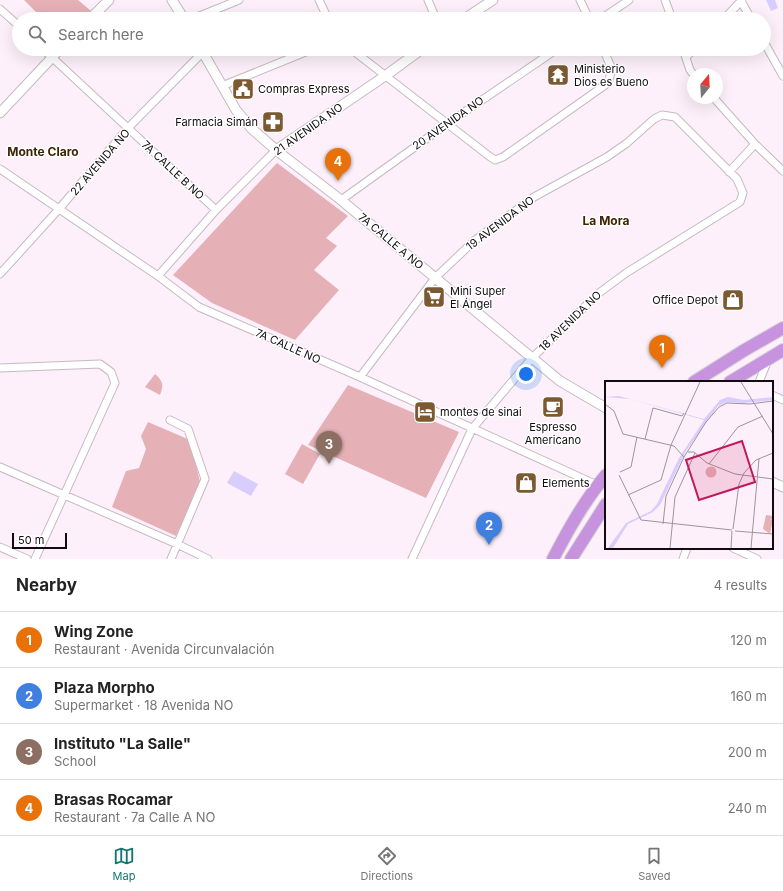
<!DOCTYPE html>
<html lang="en">
<head>
<meta charset="utf-8">
<style>
  :root { --surface:#fff; --page:#f2f2f2; --text:#222; --muted:#767676; --line:#e0e0e0; --accent:#0f766e }
  body { margin:0; font-family:Inter,sans-serif; background:var(--page); color:var(--text) }
  .compass { position:absolute; left:687px; top:68px; width:36px; height:36px; border-radius:50%; background:var(--surface); box-shadow:0 4px 16px #0002; rotate:18deg }
  .scale { position:absolute; left:12px; bottom:10px; width:55px; box-sizing:border-box; padding-left:4px; border:2px solid #0f0b0e; border-top:0; font-size:11px; line-height:14px; white-space:nowrap; color:#0f0b0e; -webkit-text-stroke:3px #fff; paint-order:stroke }
  .you { position:absolute; left:526px; top:374px; width:14px; height:14px; margin:-10px; border:3px solid #fff; border-radius:50%; background:#1a73e8; box-shadow:0 0 0 6px #1a73e833 }
  .badge { display:grid; place-items:center; width:26px; height:26px; border-radius:50%; background:var(--accent); color:#fff; font-size:13px; font-weight:700 }
  .pin { position:absolute; translate:-50% -33px; filter:drop-shadow(0 1px 2px #0008) }
  .pin::after { content:''; position:absolute; top:21px; width:14px; height:12px; background:inherit; clip-path:polygon(0 0,100% 0,50% 100%) }
  .list { margin:0; padding:0; list-style:none }
  h2 { display:flex; justify-content:space-between; align-items:center; height:52px; margin:0; padding:0 16px; font-size:17px }
  h2 small { font-size:13px; font-weight:400; color:var(--muted) }
  .list li { display:grid; grid-template-columns:26px 1fr auto; gap:12px; align-items:center; box-sizing:border-box; height:56px; padding:0 16px; border-top:1px solid var(--line) }
  .list b { display:block; font-size:15px; white-space:nowrap }
  .list p { margin:0; font-size:13px; white-space:nowrap; color:var(--muted) }
  .list em { font-size:13px; font-style:normal; color:var(--muted) }
  .icon { flex:none; width:22px; height:22px; fill:none; stroke:currentColor; stroke-width:2; stroke-linecap:round; stroke-linejoin:round }
  .map { position:relative; flex:none; width:783px; height:559px; overflow:hidden }
  .search { position:absolute; background:var(--surface); box-shadow:0 4px 16px #0002; left:12px; right:12px; top:12px; height:44px; display:flex; align-items:center; gap:10px; box-sizing:border-box; padding:0 14px; border-radius:22px; color:var(--muted); font-size:15px }
  .sheet { height:276px; background:var(--surface) }
  nav { display:flex; justify-content:space-around; align-items:center; box-sizing:border-box; height:56px; border-top:1px solid var(--line); background:var(--surface); font-size:11px; color:var(--muted) }
  nav a { display:grid; justify-items:center; gap:2px }
  nav .on { color:var(--accent) }
  .map>svg:first-child { display:block }
  .green { fill:#e5b1b6 }
  .water { fill:#d8cdfd }
  .lines { fill:none; stroke-linecap:round; stroke-linejoin:round }
  .minor-casing { stroke:#c6b9c2; stroke-width:9 }
  .tertiary-casing { stroke:#c6b9c2; stroke-width:11 }
  .trunk-casing { stroke:#d4d3d4; stroke-width:14 }
  .minor { stroke:#fff; stroke-width:7 }
  .tertiary { stroke:#fff; stroke-width:9 }
  .trunk { stroke:#c793de; stroke-width:12 }
  .labels { text-anchor:middle; dominant-baseline:central; stroke-width:3; stroke-linejoin:round; paint-order:stroke }
  .poi-label { font-size:11px; fill:#0f0b0e; stroke:#fff; text-anchor:start }
  .street-label { font-size:11px; fill:#0f0b0e; stroke:#fff }
  .neighbourhood-label { font-size:12px; font-weight:bold; fill:#3d2402; stroke:#fff }
  .inset-road { fill:none; stroke:#9e949c; stroke-width:1 }
  .view { fill:#c2185b; fill-opacity:0.15; stroke:#c2185b; stroke-width:2 }
  .inset-edge { fill:none; stroke:#0f0b0e; stroke-width:2 }
</style>
</head>
<body>
<div class="map">
<svg width="783" height="559" viewBox="0 0 783 559">
  <rect width="100%" height="100%" fill="#fdf0fa"/>
  <path class="green" d="M24,0H78L91,11L83,19H43Z
    M277,163L348,216L326,238L337,246L314,270L339,290L295,340L212,303L173,275Z
    M155,374C163,381 164,385 160,395L145,387Z
    M348,385L459,432L426,498L308,445Z
    M148,422L190,440L200,482L176,536L112,507L126,471L139,468L146,449L141,436Z
    M302,444L320,454L303,484L285,474Z"/>
  <path class="water" d="M766,0H775L778,8L771,11Z
    M234,471L258,484L251,496L227,483Z"/>
  <g class="lines">
    <g class="minor-casing">
      <path id="minor" d="M319,0L328,19
        M428,0L436,19
        M580,0L589,19
        M665,0L672,19
        M741,1L751,19
        M0,9L19,26
        M192,19L239,0
        M601,19L629,0
        M724,19L742,0
        M764,42L783,76
        M43,49L216,210
        M351,49L489,156L495,160L503,157L608,83L612,69L603,49
        M683,49L690,70L693,74
        M686,57L694,49
        M222,86L313,49
        M714,98L755,144L783,171
        M0,169L158,276L199,307L360,377L597,485
        M729,172L755,144
        M341,200L447,124L557,49
        M0,274L59,209L128,128L203,52
        M158,276L216,210L276,150
        M0,368L100,364L111,372L115,383L35,559
        M360,377L435,278L474,241L534,197L607,157L627,143L654,119L662,115L675,117L737,179L743,193L740,202L626,273L599,293L532,358L472,429L412,559
        M759,382L768,360
        M772,395L783,400
        M170,420L188,429L205,479L171,559
        M0,467L177,544L208,559
        M0,547L27,559
        M733,548L757,559
        M683,559L687,548"/>
    </g>
    <g class="tertiary-casing">
      <path id="tertiary" d="M172,0L184,19
        M90,19L109,0
        M464,19L493,0
        M201,49L236,110L252,129L276,150L341,200L560,381L606,408
        M0,113L60,49
        M276,150L385,76L422,49
        M772,482L783,487"/>
    </g>
    <g class="trunk-casing">
      <path id="trunk" d="M694,382L743,351L783,328
        M730,382L783,350
        M553,559C568,530 584,501 606,475
        M571,559L606,504"/>
    </g>
    <use href="#minor" class="minor"/>
    <use href="#tertiary" class="tertiary"/>
    <use href="#trunk" class="trunk"/>
  </g>
  <defs>
    <g id="temple-square" transform="scale(1.15)"><rect x="-9" y="-9" width="18" height="18" rx="4" fill="#7b5931" stroke="#fff"/><path d="M0-6L5-2H3V0L6.5 2.5H4V6H1.5V3h-3V6H-4V2.5H-6.5L-3 0V-2H-5Z" fill="#fff"/></g>
    <g id="civic-square" transform="scale(1.15)"><rect x="-9" y="-9" width="18" height="18" rx="4" fill="#7b5931" stroke="#fff"/><path d="M-.6-6.5H3V-4.5H.6V-3L4-1V1h2V6H-6V1h2V-1L-.6-3ZM-1.2 2.5V6h2.4V2.5Z" fill="#fff"/></g>
    <g id="pharmacy-square" transform="scale(1.15)"><rect x="-9" y="-9" width="18" height="18" rx="4" fill="#7b5931" stroke="#fff"/><path d="M-2-6h4v4h4v4h-4v4h-4v-4h-4v-4h4Z" fill="#fff"/></g>
    <g id="supermarket-square" transform="scale(1.15)"><rect x="-9" y="-9" width="18" height="18" rx="4" fill="#7b5931" stroke="#fff"/><path d="M-6-5.5h2.5l.6 2H6L4.5 2H-2.5L-4.4-4H-6ZM-1.5 3.2a1.3 1.3 0 1 0 .1 0ZM3 3.2a1.3 1.3 0 1 0 .1 0Z" fill="#fff"/></g>
    <g id="shop-square" transform="scale(1.15)"><rect x="-9" y="-9" width="18" height="18" rx="4" fill="#7b5931" stroke="#fff"/><path d="M-5-2.5h2.3a2.7 3.5 0 0 1 5.4 0H5L5.5 6h-11ZM-1.5-2.5h3a1.5 2.3 0 0 0-3 0Z" fill="#fff"/></g>
    <g id="cafe-square" transform="scale(1.15)"><rect x="-9" y="-9" width="18" height="18" rx="4" fill="#7b5931" stroke="#fff"/><path d="M-5.5-4.5H6V0H3Q3 3.5 0 3.5H-2.5Q-5.5 3.5-5.5 0ZM3-3.2v2h1.7v-2ZM-6 4.5H4V6H-6Z" fill="#fff"/></g>
    <g id="hotel-square" transform="scale(1.15)"><rect x="-9" y="-9" width="18" height="18" rx="4" fill="#7b5931" stroke="#fff"/><path d="M-6-4.5h1.5V1H6V5H4.5V3h-9V5H-6ZM-4 0a1.8 1.8 0 1 1 3.6 0ZM.5 0V-2.5h3Q6-2.5 6 0Z" fill="#fff"/></g>
  </defs>
  <g fill-rule="evenodd">
    <use href="#temple-square" x="558" y="75"/>
    <use href="#civic-square" x="243" y="89"/>
    <use href="#pharmacy-square" x="273" y="122"/>
    <use href="#supermarket-square" x="434" y="297"/>
    <use href="#shop-square" x="733" y="300"/>
    <use href="#cafe-square" x="553" y="407"/>
    <use href="#hotel-square" x="425" y="412"/>
    <use href="#shop-square" x="526" y="483"/>
  </g>
  <g class="labels">
    <g class="poi-label">
      <text x="574" y="69">Ministerio<tspan x="574" dy="13">Dios es Bueno</tspan></text>
      <text x="258" y="89">Compras Express</text>
      <text x="258" y="122" text-anchor="end">Farmacia Simán</text>
      <text x="450" y="291">Mini Super<tspan x="450" dy="13">El Ángel</tspan></text>
      <text x="718" y="300" text-anchor="end">Office Depot</text>
      <text x="440" y="412">montes de sinai</text>
      <text x="553" y="427" text-anchor="middle">Espresso<tspan x="553" dy="13">Americano</tspan></text>
      <text x="542" y="483">Elements</text>
    </g>
    <g class="street-label">
      <text transform="translate(448 123) rotate(-35)">20 AVENIDA NO</text>
      <text transform="translate(308 129) rotate(-35)">21 AVENIDA NO</text>
      <text transform="translate(100 162) rotate(-49)">22 AVENIDA NO</text>
      <text transform="translate(173 170) rotate(43)">7A CALLE B NO</text>
      <text transform="translate(500 223) rotate(-37)">19 AVENIDA NO</text>
      <text transform="translate(391 241) rotate(40)">7A CALLE A NO</text>
      <text transform="translate(570 321) rotate(-44)">18 AVENIDA NO</text>
      <text transform="translate(288 346) rotate(24)">7A CALLE NO</text>
    </g>
    <g class="neighbourhood-label">
      <text x="43" y="151">Monte Claro</text>
      <text x="606" y="220">La Mora</text>
    </g>
  </g>
  <g transform="translate(605 381)">
    <rect width="168" height="168" fill="#fdf0fa"/>
    <path d="M100.5 91a5.5 5.5 0 1 1 11 0a5.5 5.5 0 1 1-11 0ZM161,134L168,135V138L165,139H168L165,153L158,148Z" fill="#e5b1b6"/>
    <path d="M14,15L99,38L115,19L123,16L139,19L168,16V19L139,22L122,21L113,25L81,70L55,124L48,131L23,143L8,167H3L21,142L46,130L52,123L74,77L99,39L25,18L0,16Z" fill="#d8cdfd"/>
    <path class="inset-road" d="M136,1L168,53M0,23L9,30L18,53L69,65L79,76M40,58L48,27L77,35L79,32M83,71H89L102,82L130,93L168,98M104,83L133,46L158,35M15,91L26,86L32,56M14,94L36,139L127,149M23,114L56,99L66,64L95,1M58,143L61,115L79,76L101,41L114,26L122,22L145,23L168,20M128,148L134,103L139,92L151,79L168,72M130,150L168,153M65,167L70,116L90,72M126,167L127,150M146,167L154,78"/>
    <path class="view" d="M137,60L150,101L94,119L81,79Z"/>
    <rect width="168" height="168" class="inset-edge"/>
  </g>
</svg>
<svg class="compass" viewBox="-18 -18 36 36"><path d="M0-13l5 13h-10z" fill="#e53935"/><path d="M0 13l5-13h-10z" fill="#767676"/></svg>
<div class="scale">50 m</div>
<div class="you"></div>
<div class="pin badge" style="left:662px;top:368px;background:#e8710a">1</div>
<div class="pin badge" style="left:489px;top:545px;background:#3f7fe0">2</div>
<div class="pin badge" style="left:329px;top:464px;background:#8d6e63">3</div>
<div class="pin badge" style="left:338px;top:181px;background:#e8710a">4</div>
<div class="search"><svg class="icon" aria-label="search" viewBox="0 0 24 24"><circle cx="10" cy="10" r="6"/><path d="M15 15l6 6"/></svg>Search here</div>
</div>
<section class="sheet">
<h2>Nearby<small>4 results</small></h2>
<ul class="list">
<li><span class="badge" style="background:#e8710a">1</span><div><b>Wing Zone</b><p>Restaurant · Avenida Circunvalación</p></div><em>120 m</em></li>
<li><span class="badge" style="background:#3f7fe0">2</span><div><b>Plaza Morpho</b><p>Supermarket · 18 Avenida NO</p></div><em>160 m</em></li>
<li><span class="badge" style="background:#8d6e63">3</span><div><b>Instituto &quot;La Salle&quot;</b><p>School</p></div><em>200 m</em></li>
<li><span class="badge" style="background:#e8710a">4</span><div><b>Brasas Rocamar</b><p>Restaurant · 7a Calle A NO</p></div><em>240 m</em></li>
</ul>
</section>
<nav>
<a class="on"><svg class="icon" aria-label="map" viewBox="0 0 24 24"><path d="M3 6l6-2 6 2 6-2v14l-6 2-6-2-6 2zM9 4v14M15 6v14"/></svg>Map</a>
<a><svg class="icon" aria-label="directions" viewBox="0 0 24 24"><path d="M12 3l9 9-9 9-9-9zM9 14v-3h6M13 9l2 2-2 2"/></svg>Directions</a>
<a><svg class="icon" aria-label="saved" viewBox="0 0 24 24"><path d="M7 4h10v16l-5-4-5 4z"/></svg>Saved</a>
</nav>
</body>
</html>
